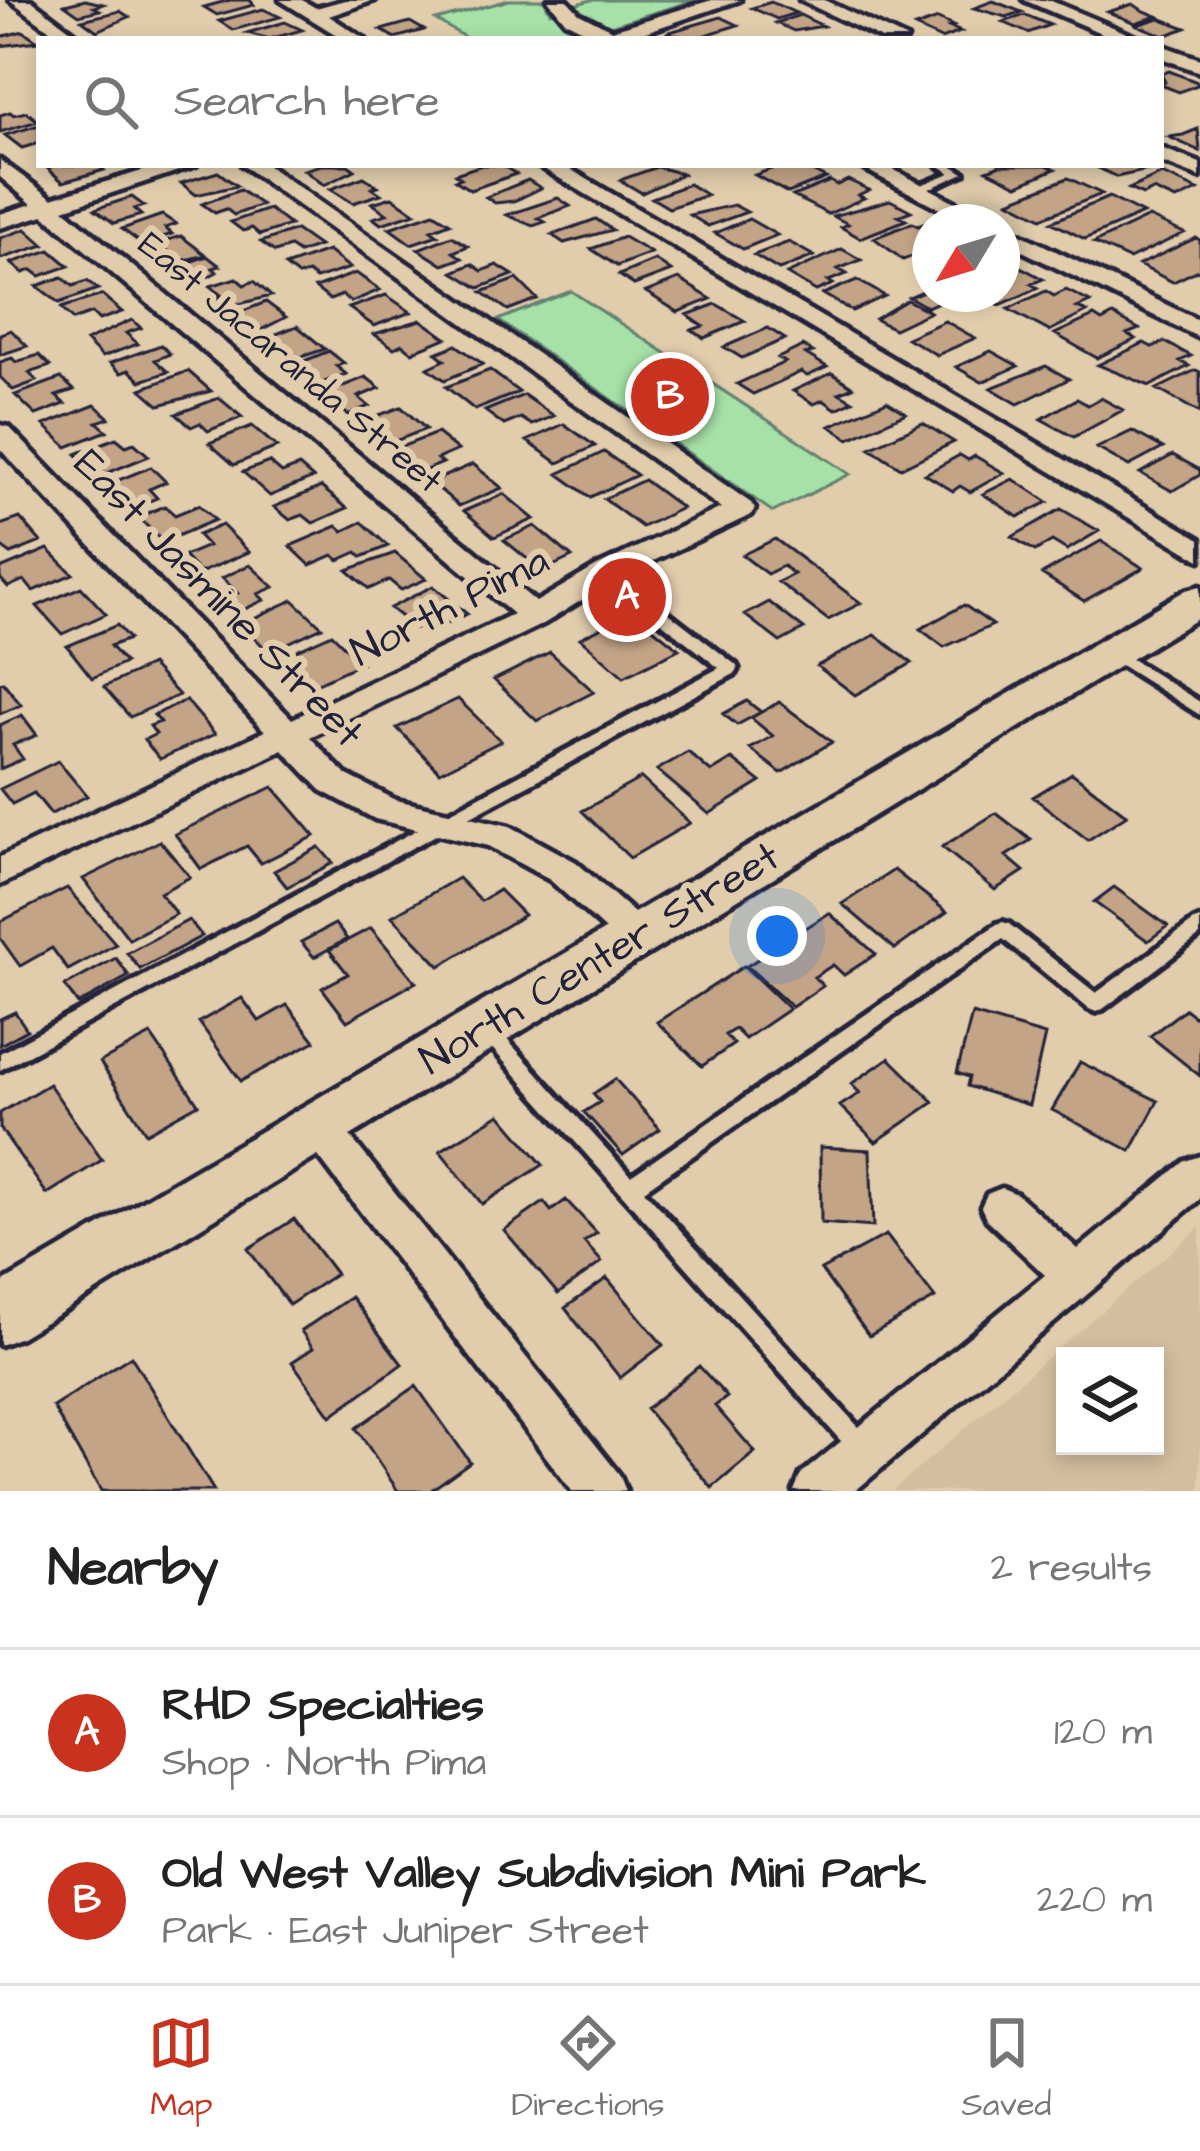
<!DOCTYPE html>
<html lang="en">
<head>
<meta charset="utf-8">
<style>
  :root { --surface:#fff; --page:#f2f2f2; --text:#222; --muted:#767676; --line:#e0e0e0; --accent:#c8321e }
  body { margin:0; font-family:"Architects Daughter",sans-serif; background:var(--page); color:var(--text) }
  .controls { position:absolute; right:36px; bottom:36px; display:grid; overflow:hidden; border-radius:0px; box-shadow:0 6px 18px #0003 }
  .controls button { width:108px; height:108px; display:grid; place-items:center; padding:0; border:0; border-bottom:3px solid var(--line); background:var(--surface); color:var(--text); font:60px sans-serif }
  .compass { position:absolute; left:912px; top:204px; width:108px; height:108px; border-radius:50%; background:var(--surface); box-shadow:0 6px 18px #0003; rotate:232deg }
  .you { position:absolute; left:777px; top:936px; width:42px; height:42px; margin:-30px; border:9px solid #fff; border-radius:50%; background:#1a73e8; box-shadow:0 0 0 18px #1a73e833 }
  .badge { display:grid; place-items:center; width:78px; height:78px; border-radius:50%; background:var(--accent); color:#fff; font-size:39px; font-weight:700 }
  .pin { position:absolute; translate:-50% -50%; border:6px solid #fff; box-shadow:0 3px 12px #0006 }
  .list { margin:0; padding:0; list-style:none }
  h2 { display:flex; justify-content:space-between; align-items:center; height:156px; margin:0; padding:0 48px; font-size:51px }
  h2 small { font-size:39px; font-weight:400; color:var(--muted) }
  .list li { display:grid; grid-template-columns:78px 1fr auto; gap:36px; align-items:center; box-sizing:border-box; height:168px; padding:0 48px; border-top:3px solid var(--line) }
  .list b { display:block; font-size:45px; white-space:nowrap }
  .list p { margin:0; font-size:39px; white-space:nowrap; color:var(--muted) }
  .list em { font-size:39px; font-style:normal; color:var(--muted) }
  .icon { flex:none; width:66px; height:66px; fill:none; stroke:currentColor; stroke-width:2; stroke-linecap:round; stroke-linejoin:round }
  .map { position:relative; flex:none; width:1200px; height:1491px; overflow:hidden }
  .search { position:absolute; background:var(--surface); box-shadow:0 6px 18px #0003; left:36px; right:36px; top:36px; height:132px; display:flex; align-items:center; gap:30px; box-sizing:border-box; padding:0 42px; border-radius:0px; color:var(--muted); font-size:45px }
  .sheet { height:492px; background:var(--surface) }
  nav { display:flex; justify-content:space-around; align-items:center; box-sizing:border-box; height:168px; border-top:3px solid var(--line); background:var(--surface); font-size:33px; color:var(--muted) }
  nav a { display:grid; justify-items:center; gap:6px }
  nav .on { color:var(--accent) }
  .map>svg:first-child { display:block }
  .built { fill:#d4be9f; fill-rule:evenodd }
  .green { fill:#a6e1a7; stroke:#648271; stroke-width:3 }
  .building { fill:#c3a486; stroke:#22223b; stroke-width:3 }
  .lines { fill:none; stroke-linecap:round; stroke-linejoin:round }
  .lane-casing { stroke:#22223b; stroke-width:10 }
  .street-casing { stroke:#22223b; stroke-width:9 }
  .secondary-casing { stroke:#22223b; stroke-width:9 }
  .lane { fill:#e1cdac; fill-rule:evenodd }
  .street { fill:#e1cdac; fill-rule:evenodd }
  .secondary { fill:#e1cdac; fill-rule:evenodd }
  .labels { text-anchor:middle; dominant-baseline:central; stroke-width:12; stroke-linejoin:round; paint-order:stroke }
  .far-street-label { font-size:36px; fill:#22223b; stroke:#e1cdac }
  .street-label { font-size:42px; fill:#22223b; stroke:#e1cdac }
</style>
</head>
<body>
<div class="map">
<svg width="1200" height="1491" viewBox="0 0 1200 1491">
  <rect width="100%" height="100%" fill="#e1cdac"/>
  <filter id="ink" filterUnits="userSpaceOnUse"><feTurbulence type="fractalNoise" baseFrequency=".00833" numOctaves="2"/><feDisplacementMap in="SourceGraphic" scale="24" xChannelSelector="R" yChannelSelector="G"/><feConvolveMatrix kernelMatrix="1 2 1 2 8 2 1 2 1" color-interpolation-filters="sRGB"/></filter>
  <g filter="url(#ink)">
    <path class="built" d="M1200,1227V1491H892ZM1065,1356H1155V1446H1065Z"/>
    <path class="green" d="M509,0H544L550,12L591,0H696L567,39H468L436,20Z
      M571,291L850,474L773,512L498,320Z"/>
    <path class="building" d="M85,0L103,4L94,7L100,10L79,15L65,5Z
      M230,0H250L254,5L217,15L204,7Z
      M993,1L1022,12L1006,17L974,8Z
      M771,2L796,13L777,19L752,8Z
      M1133,4L1142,10L1157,16L1135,23L1108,12Z
      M263,9L280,17L233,30L219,21Z
      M120,11L129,17L97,31L82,20Z
      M800,15L823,26L794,31L776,23Z
      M1025,15L1050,25L1028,33L1003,22Z
      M721,17L738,25L693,39L666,33Z
      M1159,18L1186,28L1164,36L1137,25Z
      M938,19L953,26L949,27L961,32L941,39L915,27Z
      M285,22L302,30L270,39L247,33Z
      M410,22L424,30L395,38L381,30Z
      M23,31L38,41L0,46V37Z
      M1169,71L1200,83V84L1179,92L1161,85L1165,82L1161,74Z
      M10,112L14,115L27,112L38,121L0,132V115Z
      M39,125V143L22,148L5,135Z
      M1198,129L1200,151L1169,137L1183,135Z
      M57,165H98L104,170L63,182L47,168Z
      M321,165H348L355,170L324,185L304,170Z
      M482,165H502L516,174L470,190L455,180L461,178L455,174Z
      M782,165H820L823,167L812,171L826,178L788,193L755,175Z
      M1000,165H1046L1055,169L1018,185L987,170Z
      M1137,165L1148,170L1117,177L1094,166Z
      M657,167L683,174L642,193L620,180Z
      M218,172L237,186L196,195L181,183Z
      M1162,174L1198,190L1176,200L1153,190L1143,195L1129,189Z
      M364,177L378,186L372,188L381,194L353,203L330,189Z
      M1068,178L1102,194L1042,218L1009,201Z
      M528,180L541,188L514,201L495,203L486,197Z
      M848,180L869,190L858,195L864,198L828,214L793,196L830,181L837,185Z
      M689,184L707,195L669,208L652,198Z
      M240,190L262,205L234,215L226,209L215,213L202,204Z
      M132,197L144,206L134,209L141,215L114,223L95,209Z
      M392,197L415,213L381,224L373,218L387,214L372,203Z
      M1109,197L1143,214L1085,239L1051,222Z
      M558,198L570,206L538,218L545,222L533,226L507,215Z
      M890,200L911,211L898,216L906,220L860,238L841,227L848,224L833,216Z
      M734,205L747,212L708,226L690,215Z
      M269,209L290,225L260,235L252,228L243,231L231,222Z
      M434,213L450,223L431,230L438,235L411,244L389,228Z
      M162,215L176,224L165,228L172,234L142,244L122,229Z
      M1149,217L1184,233L1129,259L1094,243Z
      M596,219L612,230L564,243L552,235Z
      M749,219L777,235L743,249L715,233Z
      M931,221L930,249L903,260L874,238L912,223L918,226Z
      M26,229L44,245L0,259V238Z
      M296,230L319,246L299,253L290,247L275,252L261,242Z
      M181,236L206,255L164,265L154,257L169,252L158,243Z
      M452,236L468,246L453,252L462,258L443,265L418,249Z
      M624,237L651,253L617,266L591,249Z
      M1196,238L1200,240V269L1173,282L1139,265Z
      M789,242L814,256L779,270L754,255Z
      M842,249L861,260L838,269L847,274L828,281L833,284L816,291L787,274Z
      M50,250L69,266L40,276L32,270L23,273L11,263Z
      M328,251L350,268L316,279L308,273L298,276L285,266Z
      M207,256L220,266L213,268L217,272L191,286L169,269Z
      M655,260L671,271L634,285L619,275Z
      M472,264L482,271L497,265L513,275L479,288L453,272Z
      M1019,266L1043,279L1031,284L1038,288L1000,305L990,299L980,303L963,294H1002V269Z
      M356,273L380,290L351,302L342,295L330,300L315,288Z
      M62,277L73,286L87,281L98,289L59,303L37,286Z
      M236,278L244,285L254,281L271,296L219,309L210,300L222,296L210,286Z
      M517,279L537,299L508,310L482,292Z
      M679,279L711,299L678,312L646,292Z
      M857,280L885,296L852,311L823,294Z
      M930,288V294L945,299L927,307L909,297Z
      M1066,290L1090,302L1077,308L1087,312L1049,331L1008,309L1046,291L1054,296Z
      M102,295L122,312L99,320L92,313L73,320L61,308Z
      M386,295L411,312L374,326L349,308Z
      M907,300L930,312L894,329L875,319Z
      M266,302L286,317L251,335L228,317Z
      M716,304L745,321L704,338L692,330L703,326L687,315Z
      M1113,315L1139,329L1127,334L1136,339L1097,358L1055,334L1094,316L1102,321Z
      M132,320L141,328L126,333L138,344L102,357L86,341Z
      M421,320L446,338L412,352L402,344L394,348L374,334Z
      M945,321L975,338L937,355L907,338Z
      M297,326L325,349L298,358L282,345L268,350L258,341Z
      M768,328L785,339L742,358L724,347Z
      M11,330L27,346L0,355V334Z
      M1165,342L1191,356L1180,361L1189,366L1150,386L1098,365L1144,343L1152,347Z
      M161,345L170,354L155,360L168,372L141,381L129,370L121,373L110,363Z
      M456,345L483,364L445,380L428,368L445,360L436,353Z
      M803,346L813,352L806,354L827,367L807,376L801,372L753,394L737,384L785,362L778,358Z
      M329,351L344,363L336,366L346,374L314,386L289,367Z
      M991,351L1018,366L982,382L956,367Z
      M39,355L50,366L29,373L37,381L13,390L0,377V362L12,358L16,362Z
      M1046,366L1069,379L1018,404L991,388Z
      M490,370L519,392L475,410L446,387Z
      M1196,370L1200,372V413L1157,389Z
      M188,371L211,391L159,405L141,389Z
      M832,373L853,387L839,393L853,401L836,409L823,400L814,404L793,391Z
      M366,377L380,388L358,397L369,406L348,415L323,394Z
      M61,378L74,390L56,396L65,404L36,415L15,395Z
      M524,395L554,416L532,425L521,418L504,425L485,411Z
      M219,398L242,417L208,431L200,423L191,427L176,414Z
      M1101,398L1123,410L1074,437L1041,419L1077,399L1088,405Z
      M887,401L906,413L849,439L830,426Z
      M95,405L109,418L97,422L107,431L67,447L44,425Z
      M401,407L426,429L385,445L360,422Z
      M923,423L954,442L901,468L870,448Z
      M564,424L595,446L558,463L527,441Z
      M252,426L277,447L234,465L209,443Z
      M1132,431L1163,448L1129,466L1097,448Z
      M437,433L458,450L437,459L443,463L419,473L393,450Z
      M116,438L126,446L134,443L149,456L100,476L76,454Z
      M604,452L637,475L590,497L558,474Z
      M960,455L968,460L975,456L1004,473L970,492L960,486L953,491L925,474Z
      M1173,455L1200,470V475L1172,491L1140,473Z
      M269,462L282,473L299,466L313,478L270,496L243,472Z
      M473,464L502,488L459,506L431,482Z
      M151,467L166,482L149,489L157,498L130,509L106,485Z
      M1013,479L1048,502L1018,517L983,494Z
      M644,480L682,508L642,527L604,499Z
      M321,487L347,508L313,523L303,515L290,520L274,507Z
      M504,494L534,519L494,537L464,511Z
      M199,505L215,520L163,542L138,517L165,506L175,515Z
      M1061,509L1099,531L1067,550L1052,541L1035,551L1012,537Z
      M20,518L41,542L11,554L0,546V525Z
      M362,522L388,546L362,557L357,552L339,560L333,555L310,565L290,546L337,526L343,531Z
      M222,525L249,552L200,573L184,556L208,546L198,535Z
      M535,526L572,557L542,571L504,540Z
      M775,539L861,603L828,620L778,582L794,574L783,566L767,574L742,555Z
      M1101,541L1143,568L1084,601L1042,574Z
      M48,549L73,574L33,591L24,580L8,587L0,578V569Z
      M395,553L426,579L401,590L389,580L369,589L347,570Z
      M250,565L274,587L258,594L264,600L234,614L221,601L238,593L222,578Z
      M433,586L467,614L442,626L435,620L416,629L390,608Z
      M81,587L106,614L62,634L37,606Z
      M293,600L322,627L269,652L241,624Z
      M769,602L804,629L780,642L745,615Z
      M964,605L993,625L944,647L920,629Z
      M633,612L679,649L624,677L580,638Z
      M117,625L129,639L110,646L125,663L92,678L67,646Z
      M332,634L361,663L307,688L279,658Z
      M875,635L912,663L855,695L817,666Z
      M550,652L594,692L537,721L494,680Z
      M151,665L179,695L130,717L104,687Z
      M3,682L21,705L0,714V683Z
      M458,699L501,741L440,772L397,728Z
      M186,700L215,734L160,759L144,740L156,734L150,726L160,722L154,715Z
      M747,701L761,712L737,725L723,714Z
      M779,702L832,742L781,773L750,749L773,736L751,718Z
      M22,715L37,735L13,745L23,759L0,769V725Z
      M688,752L711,772L732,759L761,782L709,814L657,770Z
      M58,761L87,796L51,814L34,793L12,804L0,789Z
      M1072,773L1127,815L1088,840L1033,797Z
      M641,778L690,823L630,858L582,811Z
      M273,787L315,836L261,863L247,846L201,869L175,834Z
      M996,813L1031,840L1006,856L1024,871L995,890L942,847Z
      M160,841L190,877L160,893L176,914L129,939L83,879Z
      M319,847L333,863L287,887L274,871Z
      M894,870L947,912L895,949L842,904Z
      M458,878L481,901L499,890L524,915L440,966L392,916Z
      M1114,887L1168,926L1148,941L1094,902Z
      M67,888L116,944L68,970L52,948L20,966L0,938V922Z
      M829,913L876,954L844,975L833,965L814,977L823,986L792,1007L747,966Z
      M189,920L202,936L140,969L127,953Z
      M335,924L347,939L314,957L301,942Z
      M371,928L416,982L347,1021L322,988L348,974L329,950Z
      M116,958L129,976L78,1004L65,986Z
      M744,966L789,1009L745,1039L735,1029L725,1035L734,1044L702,1066L657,1022Z
      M242,998L259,1021L287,1005L315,1041L241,1081L199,1022Z
      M1185,1009L1194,1016L1200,1011V1076L1150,1036Z
      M15,1012L27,1030L0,1045V1019Z
      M972,1014L1045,1035L1029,1105L967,1086L969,1077L957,1073Z
      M151,1035L198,1104L146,1133L100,1062Z
      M889,1058L934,1102L876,1142L840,1106L860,1093L851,1084Z
      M1080,1062L1158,1101L1131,1151L1052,1110Z
      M615,1079L660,1129L623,1155L584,1112L600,1102L593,1094Z
      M49,1084L102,1160L47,1194L0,1128V1113Z
      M500,1114L543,1165L482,1204L440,1151Z
      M820,1147L870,1150L873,1227L821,1223Z
      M566,1200L597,1233L584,1242L602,1262L558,1294L504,1230L544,1202L551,1211Z
      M294,1219L336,1274L289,1305L248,1249Z
      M886,1235L935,1298L869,1336L821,1270Z
      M607,1278L663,1345L620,1378L565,1308Z
      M351,1297L402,1364L331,1416L292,1362L313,1348L301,1331Z
      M131,1356L214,1491H101L53,1407Z
      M699,1366L727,1397L715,1406L755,1452L712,1488L646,1409Z
      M416,1386L470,1462L430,1491H398L356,1428Z"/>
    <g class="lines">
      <g class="lane-casing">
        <path id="lane" d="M938,165H951L964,173L922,192H914V188L950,173Z
          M607,567L612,569L736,665L738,669L736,673L0,1070V1053L719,668L602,575L600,572L602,569Z
          M1112,647L1200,702V715L1106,656L1104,652L1106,648Z
          M1200,919V936L1103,1009L1096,1012L1089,1009L1003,939L644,1190L873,1443L877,1451L873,1459L865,1463L857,1459L475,1029L478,1023L485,1021L492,1023L631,1176L997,924L1003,922L1009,924L1096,993L1194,921Z"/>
      </g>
      <g class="street-casing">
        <path id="street" d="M10,0H31L83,39H62Z
          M280,0H302L316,8L345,0H375L329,16L365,39H343Z
          M548,0H567L579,13L612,30L712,0H740L625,39H593L595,36L565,21Z
          M800,0H824L907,39H882Z
          M1024,0H1049L1141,39H1115Z
          M1161,45L1200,59V72L1161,58Z
          M1161,148L1200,163V177L1161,162Z
          M0,160L52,198L162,165H196L64,209L536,602L597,566L721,508L242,165H267L751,503L755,509L751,515L617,578L545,623L310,737L345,774L396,800L510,826L576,862L650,927L655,937L650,947L637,951L624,947L550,880L488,846L375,819L321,790L283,750L0,885V857L265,731L0,449V425L9,427L292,719L513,614L44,215L0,228V214L32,204L0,177Z
          M537,165H563L1200,539V560Z
          M857,165H885L993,222H965Z
          M1002,225L1200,321V338L1002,241Z
          M320,1111L334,1116L619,1474L626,1491H572L306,1140L300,1128L306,1116Z
          M1200,1156V1199L855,1491H794L801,1474L1045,1275L987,1220L981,1207L987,1194L1002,1188L1017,1194L1078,1249L1185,1161Z"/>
      </g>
      <g class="secondary-casing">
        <path id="secondary" d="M1200,586V617L21,1337L0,1345V1284L1186,590Z"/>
      </g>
      <use href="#lane" class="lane"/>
      <use href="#street" class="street"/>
      <use href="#secondary" class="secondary"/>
    </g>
  </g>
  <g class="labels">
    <g class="far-street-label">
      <text transform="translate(290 363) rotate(40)">East Jacaranda Street</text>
    </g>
    <g class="street-label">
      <text transform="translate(218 599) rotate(46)">East Jasmine Street</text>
      <text transform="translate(450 607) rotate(-27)">North Pima</text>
      <text transform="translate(600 959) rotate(-31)">North Center Street</text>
    </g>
  </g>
</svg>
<div class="controls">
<button><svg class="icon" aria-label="layers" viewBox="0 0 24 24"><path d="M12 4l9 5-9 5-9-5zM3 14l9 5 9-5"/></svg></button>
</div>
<svg class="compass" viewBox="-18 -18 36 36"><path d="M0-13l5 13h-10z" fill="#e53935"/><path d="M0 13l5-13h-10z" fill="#767676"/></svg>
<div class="you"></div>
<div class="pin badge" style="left:627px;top:597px">A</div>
<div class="pin badge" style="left:670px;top:397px">B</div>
<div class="search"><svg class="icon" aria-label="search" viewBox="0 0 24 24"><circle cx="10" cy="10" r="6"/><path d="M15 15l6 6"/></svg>Search here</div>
</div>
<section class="sheet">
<h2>Nearby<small>2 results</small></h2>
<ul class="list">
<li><span class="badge">A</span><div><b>RHD Specialties</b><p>Shop · North Pima</p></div><em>120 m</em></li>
<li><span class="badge">B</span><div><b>Old West Valley Subdivision Mini Park</b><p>Park · East Juniper Street</p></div><em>220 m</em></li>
</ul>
</section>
<nav>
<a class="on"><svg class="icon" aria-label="map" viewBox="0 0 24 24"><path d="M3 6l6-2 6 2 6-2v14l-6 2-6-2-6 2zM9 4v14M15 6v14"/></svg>Map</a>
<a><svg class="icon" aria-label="directions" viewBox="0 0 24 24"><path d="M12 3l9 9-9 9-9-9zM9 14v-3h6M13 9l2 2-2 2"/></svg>Directions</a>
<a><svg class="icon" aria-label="saved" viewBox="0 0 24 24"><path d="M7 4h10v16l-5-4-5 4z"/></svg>Saved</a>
</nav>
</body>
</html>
